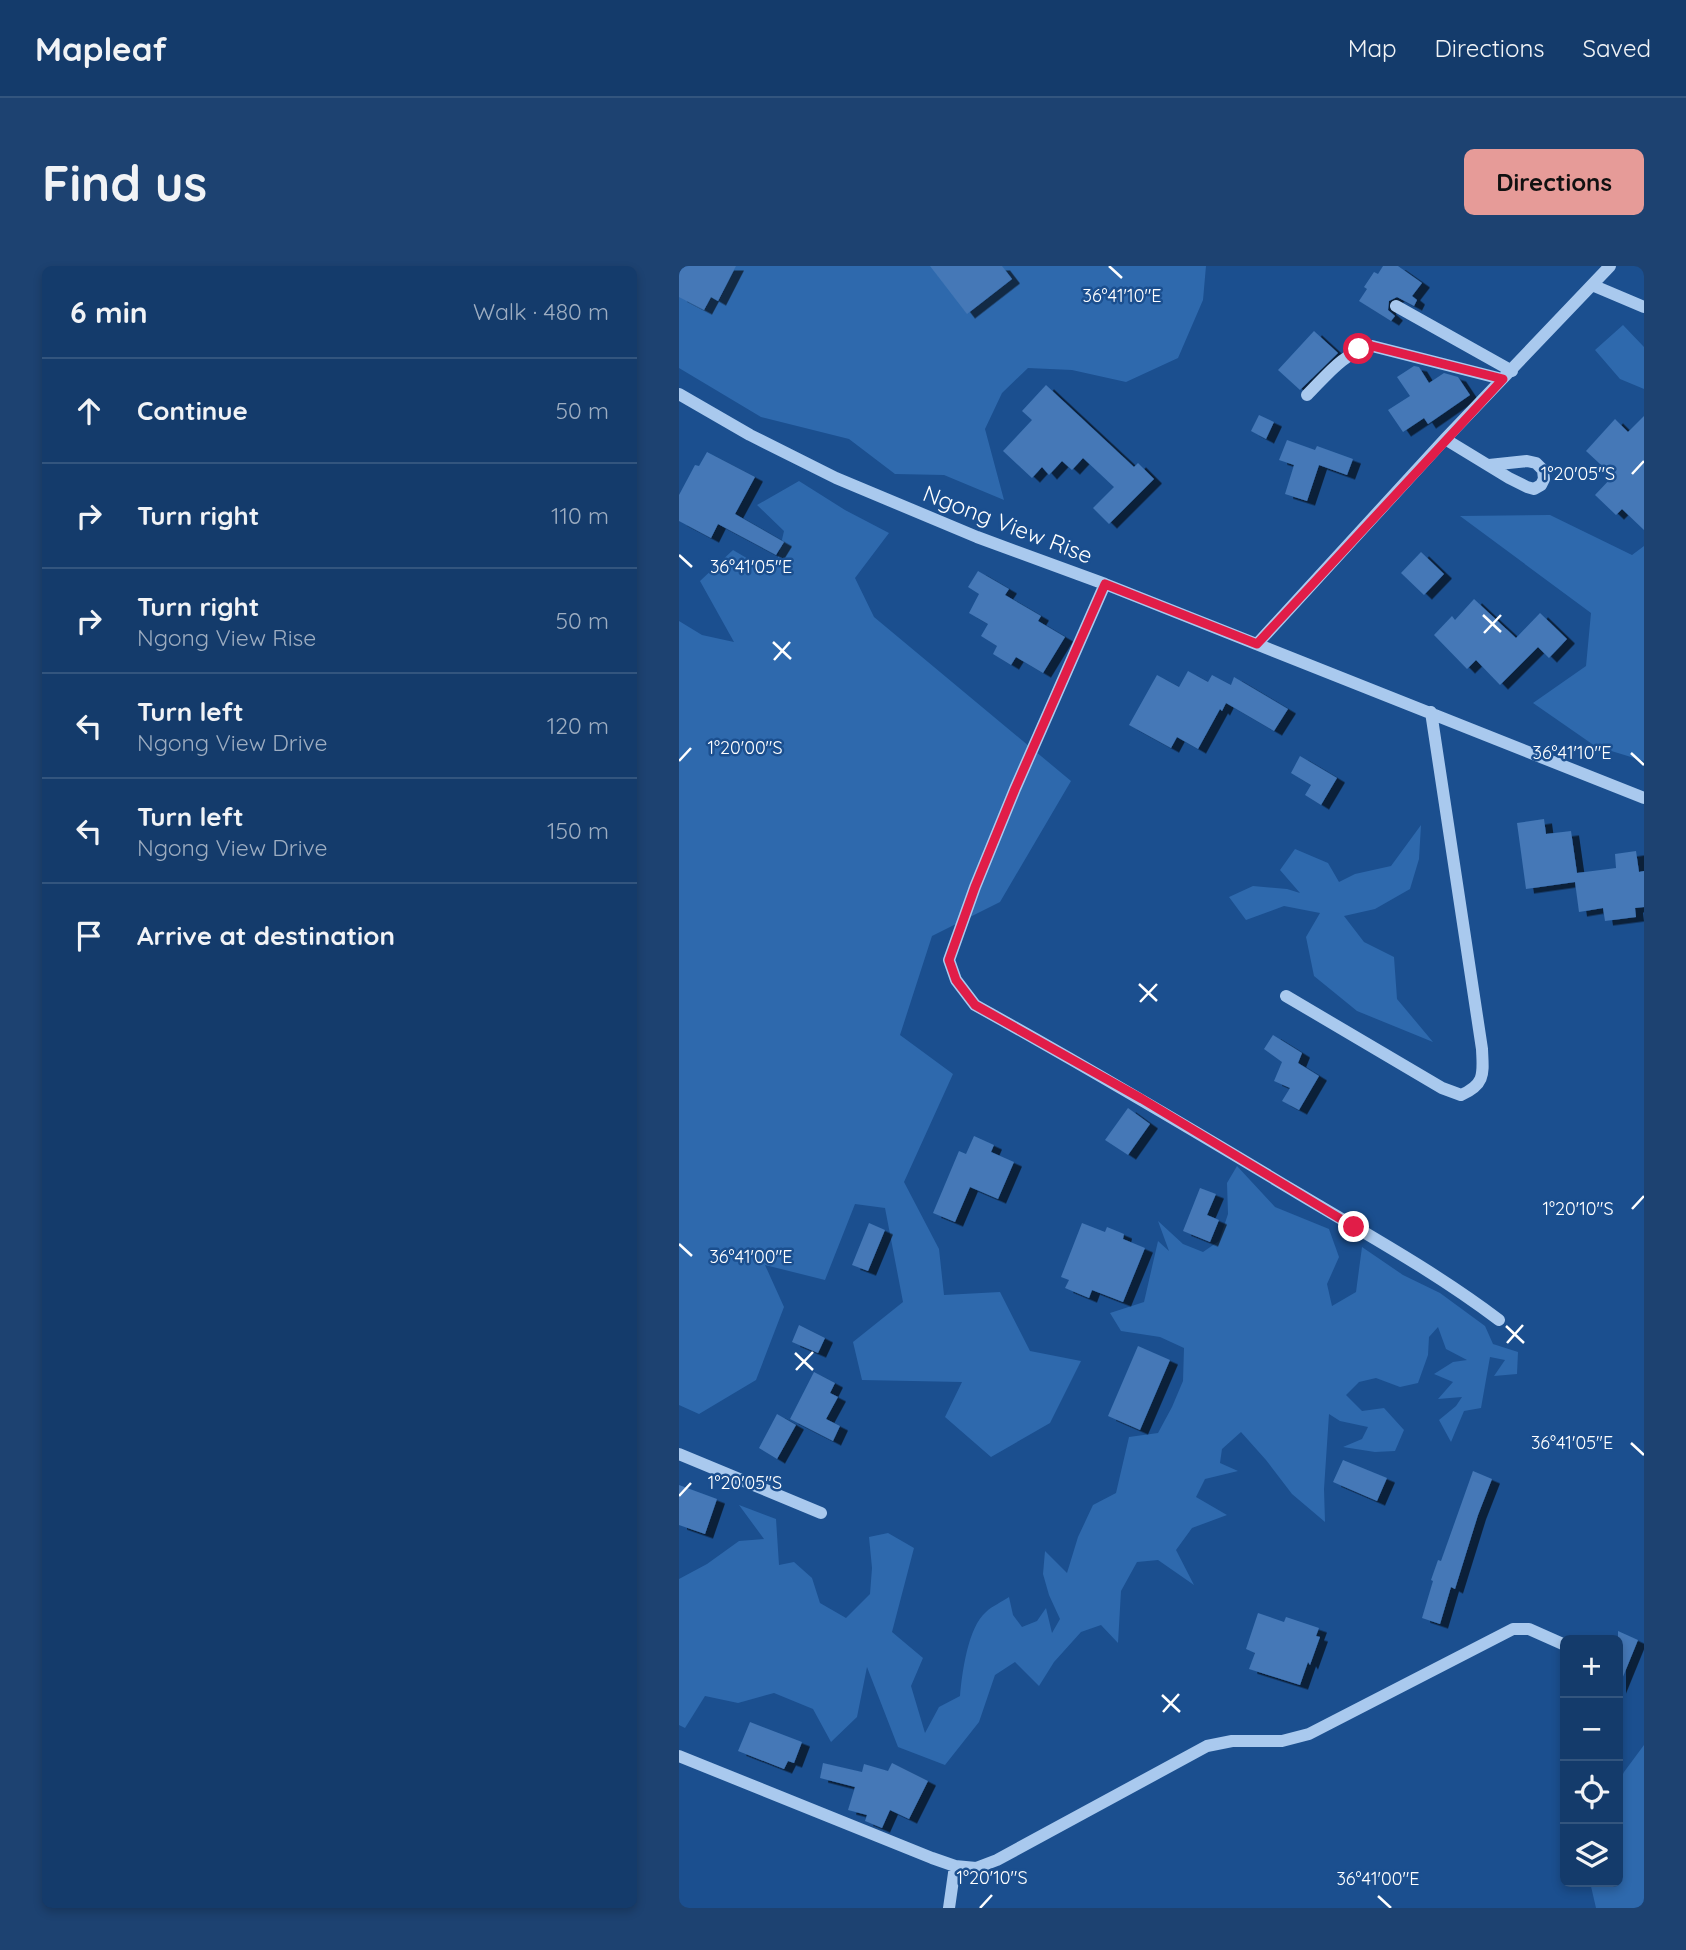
<!DOCTYPE html>
<html lang="en">
<head>
<meta charset="utf-8">
<style>
  :root { --surface:#143b6b; --page:#1d4271; --text:#f1f3f6; --muted:#9dadc1; --line:#33557e; --accent:#e69b98 }
  body { margin:0; font-family:Quicksand,sans-serif; background:var(--page); color:var(--text) }
  .controls { position:absolute; right:21px; bottom:21px; display:grid; overflow:hidden; border-radius:10px; box-shadow:0 4px 10px #0003 }
  .controls button { width:63px; height:63px; display:grid; place-items:center; padding:0; border:0; border-bottom:2px solid var(--line); background:var(--surface); color:var(--text); font:35px sans-serif }
  .stop { position:absolute; width:21px; height:21px; margin:-16px; border:5px solid #e11d48; border-radius:50%; background:#fff }
  .stop.end { background:#e11d48; border-color:#fff; box-shadow:0 2px 7px #0008 }
  .list { margin:0; padding:0; list-style:none }
  h2 { display:flex; justify-content:space-between; align-items:center; height:91px; margin:0; padding:0 28px; font-size:30px }
  h2 small { font-size:23px; font-weight:400; color:var(--muted) }
  .list li { display:grid; grid-template-columns:46px 1fr auto; gap:21px; align-items:center; box-sizing:border-box; height:105px; padding:0 28px; border-top:2px solid var(--line) }
  .list b { display:block; font-size:26px; white-space:nowrap }
  .list p { margin:0; font-size:23px; white-space:nowrap; color:var(--muted) }
  .list em { font-size:23px; font-style:normal; color:var(--muted) }
  .icon { flex:none; width:38px; height:38px; fill:none; stroke:currentColor; stroke-width:2; stroke-linecap:round; stroke-linejoin:round }
  .map { position:relative; flex:none; width:965px; height:1642px; overflow:hidden; border-radius:10px }
  header { display:flex; align-items:center; gap:42px; box-sizing:border-box; height:98px; padding:0 35px; background:var(--surface); border-bottom:2px solid var(--line) }
  header strong { font-size:33px }
  nav { display:flex; gap:38px; margin-inline-start:auto; font-size:24px }
  .intro { display:flex; align-items:center; justify-content:space-between; box-sizing:border-box; height:168px; padding:0 42px }
  h1 { margin:0; font-size:49px }
  .button { padding:18px 32px; border-radius:10px; background:var(--accent); color:#111; font-size:24px; font-weight:700 }
  main { display:flex; gap:42px; padding:0 42px }
  aside { flex:1; background:var(--surface); border-radius:10px; box-shadow:0 4px 10px #0003 }
  .map>svg:first-child { display:block }
  .green { fill:#2e69ad }
  .building { fill:#4478b7; filter:url(#shadow) }
  .lines { fill:none; stroke-linecap:round; stroke-linejoin:round }
  .minor { stroke:#a9c9ee; stroke-width:12 }
  .route { stroke:#e11d48; stroke-width:9 }
  .ticks { fill:none; stroke:#fff; stroke-width:2.5 }
  .labels { text-anchor:middle; dominant-baseline:central; stroke-width:5; stroke-linejoin:round; paint-order:stroke }
  .street-label { font-size:23px; fill:#fff; stroke:#1b4f8f }
  .ticks-label { font-size:18px; text-anchor:middle; fill:#fff; stroke:#1b4f8f; stroke-width:5; stroke-linejoin:round; paint-order:stroke }
</style>
</head>
<body>
<header>
<strong>Mapleaf</strong>
<nav><a>Map</a><a>Directions</a><a>Saved</a></nav>
</header>
<div class="intro"><h1>Find us</h1><a class="button">Directions</a></div>
<main>
<aside>
<h2>6 min<small>Walk · 480 m</small></h2>
<ul class="list">
<li><svg class="icon" aria-label="ahead" viewBox="0 0 24 24"><path d="M12 20V5M6 11l6-6 6 6"/></svg><div><b>Continue</b></div><em>50 m</em></li>
<li><svg class="icon" aria-label="right" viewBox="0 0 24 24"><path d="M7 20v-9h11M14 6l5 5-5 5"/></svg><div><b>Turn right</b></div><em>110 m</em></li>
<li><svg class="icon" aria-label="right" viewBox="0 0 24 24"><path d="M7 20v-9h11M14 6l5 5-5 5"/></svg><div><b>Turn right</b><p>Ngong View Rise</p></div><em>50 m</em></li>
<li><svg class="icon" aria-label="left" viewBox="0 0 24 24"><path d="M17 20v-9H6M10 6l-5 5 5 5"/></svg><div><b>Turn left</b><p>Ngong View Drive</p></div><em>120 m</em></li>
<li><svg class="icon" aria-label="left" viewBox="0 0 24 24"><path d="M17 20v-9H6M10 6l-5 5 5 5"/></svg><div><b>Turn left</b><p>Ngong View Drive</p></div><em>150 m</em></li>
<li><svg class="icon" aria-label="arrive" viewBox="0 0 24 24"><path d="M6 21V4h12l-3 4 3 4H6"/></svg><div><b>Arrive at destination</b></div></li>
</ul>
</aside>
<div class="map">
<svg width="965" height="1642" viewBox="0 0 965 1642">
  <defs>
    <filter id="shadow"><feDropShadow dx="8" dy="4.5" stdDeviation="0" flood-color="#0009"/></filter>
  </defs>
  <rect width="100%" height="100%" fill="#1b4f8f"/>
  <path class="green" d="M0,0H527L524,34L499,92L447,116L393,104L349,102L323,127L306,163L325,234L265,209L216,208L170,173L82,151L0,102Z
    M944,59L965,81V123L941,113L916,84Z
    M120,215L166,244L210,267L176,312L195,351L392,515L321,636L253,670L221,769L274,808L225,916L260,983L265,1029L321,1026L351,1085L402,1095L371,1157L312,1191L266,1151L283,1116L183,1114L174,1076L224,1036L206,942L176,938L146,1014L86,999L105,1041L77,1114L20,1148L0,1139V355L23,369L55,376L21,315L54,284L95,308L105,265L78,239Z
    M871,249L953,289L965,280V495L916,480L854,437L907,400L912,347L781,250Z
    M742,559L740,593L731,623L696,643L665,650L685,676L715,691L718,733L754,776L678,745L635,710L627,671L641,647L605,640L567,654L550,631L574,620L608,623L621,627L601,604L616,583L649,597L660,616L676,608L712,600Z
    M558,900L596,941L650,963L660,991L648,1018L653,1040L677,1026L683,981L724,1009L761,1027L806,1060L814,1078L839,1086L838,1108L815,1110L826,1094L811,1091L802,1142L785,1145L772,1176L760,1154L777,1140L783,1131L759,1133L774,1116L755,1108L774,1096L788,1094L767,1083L759,1061L750,1071L749,1089L739,1117L721,1121L697,1112L680,1116L667,1129L683,1145L705,1142L725,1164L716,1185L696,1186L664,1181L683,1173L689,1161L661,1155L650,1148L645,1223L646,1256L613,1228L587,1194L562,1166L543,1183L541,1197L559,1205L526,1213L517,1231L548,1249L513,1262L497,1284L515,1319L479,1294L458,1296L442,1325L439,1377L422,1359L402,1366L375,1396L360,1420L336,1396L316,1409L300,1456L266,1499L219,1481L188,1401L178,1451L152,1476L134,1443L95,1427L59,1437L26,1430L6,1462L0,1459V1313L28,1298L60,1275L85,1273L60,1239L97,1253L100,1299L115,1296L133,1312L141,1337L167,1352L191,1328L193,1302L190,1271L209,1267L235,1282L213,1366L244,1392L232,1420L246,1467L260,1441L281,1430C283,1407 289,1361 307,1346C313,1340 323,1336 330,1331L334,1349L343,1361L358,1355L367,1342L373,1367L381,1353L370,1329L364,1308L366,1285L388,1307L399,1271L414,1239L437,1227L450,1171L479,1167L493,1141L504,1115L505,1082L481,1071L442,1065L431,1047L465,1036L479,975L490,985L479,955L504,978L524,986L540,975L549,948L548,917Z
    M965,1479V1642H917L911,1616H939V1518L945,1506Z"/>
  <path class="building" d="M0,0H57L39,35L32,31L25,44L0,31Z
    M251,0H323L333,13L288,48Z
    M704,0H719L743,17L733,30L738,34L735,40L718,31L710,35L709,44L716,50L712,55L680,35L688,23L685,21L695,6L699,8Z
    M635,65L659,87L621,124L599,104Z
    M735,100L740,101L750,117L765,107L779,111L791,129L749,158L745,152L724,166L709,144L731,130L718,111Z
    M367,119L455,201L459,197L475,213L430,258L414,242L435,221L404,192L393,204L383,195L370,209L363,201L353,212L324,185L353,154L343,145Z
    M580,149L595,156L587,173L572,165Z
    M965,150V264L943,243L937,249L916,229L934,210L907,185L936,153L949,166Z
    M608,174L636,184L638,180L674,193L668,209L640,199L628,235L606,228L615,199L600,194Z
    M28,186L76,211L56,248L105,276L97,289L39,258L32,272L0,255V229L16,199L20,200Z
    M742,286L765,308L745,329L722,307Z
    M299,305L330,323L326,329L362,350L359,355L386,371L364,407L337,391L332,399L314,388L318,380L302,370L309,358L290,347L300,328L289,321Z
    M795,333L837,372L861,347L888,373L870,392L859,381L821,419L797,394L788,403L755,369L773,350L776,354Z
    M509,405L529,416L533,409L552,419L555,411L609,443L595,465L547,437L543,445L541,443L519,483L498,471L492,482L450,459L478,409L500,421Z
    M621,490L658,512L642,539L626,529L632,519L612,507Z
    M865,553L867,568L892,565L898,607L937,602L936,588L957,585L960,606L965,605V641L956,642L957,651L926,655L924,642L900,646L896,616L847,623L838,557Z
    M594,769L623,787L619,797L640,810L620,844L603,835L611,822L595,815L603,796L585,783Z
    M449,842L471,858L449,889L426,874Z
    M295,870L315,879L312,886L335,896L319,933L291,921L276,956L254,947L280,885L287,888Z
    M521,922L537,928L528,949L540,954L531,976L504,965Z
    M190,957L206,964L189,1005L173,999Z
    M403,957L426,966L428,961L445,968L444,973L466,982L444,1036L413,1024L410,1032L386,1022L390,1014L382,1011Z
    M120,1059L146,1072L139,1087L113,1076Z
    M459,1080L491,1094L461,1164L429,1150Z
    M135,1106L156,1117L151,1127L159,1131L147,1153L161,1160L154,1175L111,1153Z
    M98,1148L117,1159L98,1193L80,1182Z
    M664,1194L708,1212L698,1235L654,1216Z
    M794,1205L813,1213L799,1249L776,1323L772,1321L761,1358L743,1352L754,1315L752,1314L759,1294L762,1295Z
    M0,1219L38,1233L26,1268L0,1259Z
    M579,1347L605,1356L607,1351L640,1362L637,1370L641,1371L631,1399L629,1396L621,1419L570,1403L576,1387L567,1383Z
    M939,1365L959,1374L939,1423Z
    M71,1456L123,1476L115,1497L109,1495L105,1503L59,1485Z
    M144,1497L183,1506L185,1498L209,1505L213,1497L249,1515L230,1553L211,1544L203,1562L186,1555L188,1549L169,1544L176,1521L141,1512Z"/>
  <g class="lines">
    <path class="minor" d="M913,19L965,41
      M717,40L833,105
      M0,128L71,169L157,212L298,271L426,318L965,532
      M628,129C648,109 665,86 693,80L823,113
      M766,173L830,212L848,221L855,223L862,219L865,213L864,204L857,197L848,195L810,199
      M426,318L336,523L296,621L270,694L277,714L296,739C406,800 514,864 622,929C689,969 758,1007 820,1054
      M578,378L766,173L931,0
      M607,730L763,822L782,829C807,818 804,807 803,783L752,446
      M0,1188L142,1247
      M0,1490L253,1592L276,1600L297,1602L318,1594L528,1480L553,1475H603L630,1468L834,1363H850L886,1379
      M270,1642L276,1600"/>
  </g>
  <g class="lines">
    <path class="route" d="M675,961L463,833L296,739L277,714L270,694L296,621L336,523L426,318L578,378L824,113L693,80L680,83"/>
  </g>
  <path class="ticks" d="M430,0L443,12M953,208L965,195M0,289L13,301M804,349L822,366M805,367L822,349M94,376L112,393M95,394L111,376M952,487L965,499M0,495L12,482M460,718L478,735M461,736L478,718M953,943L965,930M0,978L13,990M827,1060L845,1077M828,1077L844,1059M116,1087L134,1104M117,1104L134,1086M952,1177L965,1189M0,1230L12,1217M483,1429L501,1446M484,1446L500,1428M699,1630L712,1642M301,1642L313,1629"/>
  <g class="labels">
    <g class="street-label">
      <text transform="translate(329 258) rotate(21)">Ngong View Rise</text>
    </g>
  </g>
  <g class="ticks-label">
    <text x="443" y="36">36°41'10"E</text>
    <text x="899" y="214">1°20'05"S</text>
    <text x="72" y="307">36°41'05"E</text>
    <text x="66" y="488">1°20'00"S</text>
    <text x="893" y="493">36°41'10"E</text>
    <text x="899" y="949">1°20'10"S</text>
    <text x="72" y="997">36°41'00"E</text>
    <text x="893" y="1183">36°41'05"E</text>
    <text x="66" y="1223">1°20'05"S</text>
    <text x="313" y="1618">1°20'10"S</text>
    <text x="699" y="1619">36°41'00"E</text>
  </g>
</svg>
<div class="controls">
<button>+</button>
<button>−</button>
<button><svg class="icon" aria-label="locate" viewBox="0 0 24 24"><circle cx="12" cy="12" r="6"/><path d="M12 2v4M12 18v4M2 12h4M18 12h4"/></svg></button>
<button><svg class="icon" aria-label="layers" viewBox="0 0 24 24"><path d="M12 4l9 5-9 5-9-5zM3 14l9 5 9-5"/></svg></button>
</div>
<div class="stop" style="left:680px;top:83px"></div>
<div class="stop end" style="left:675px;top:961px"></div>
</div>
</main>
</body>
</html>
